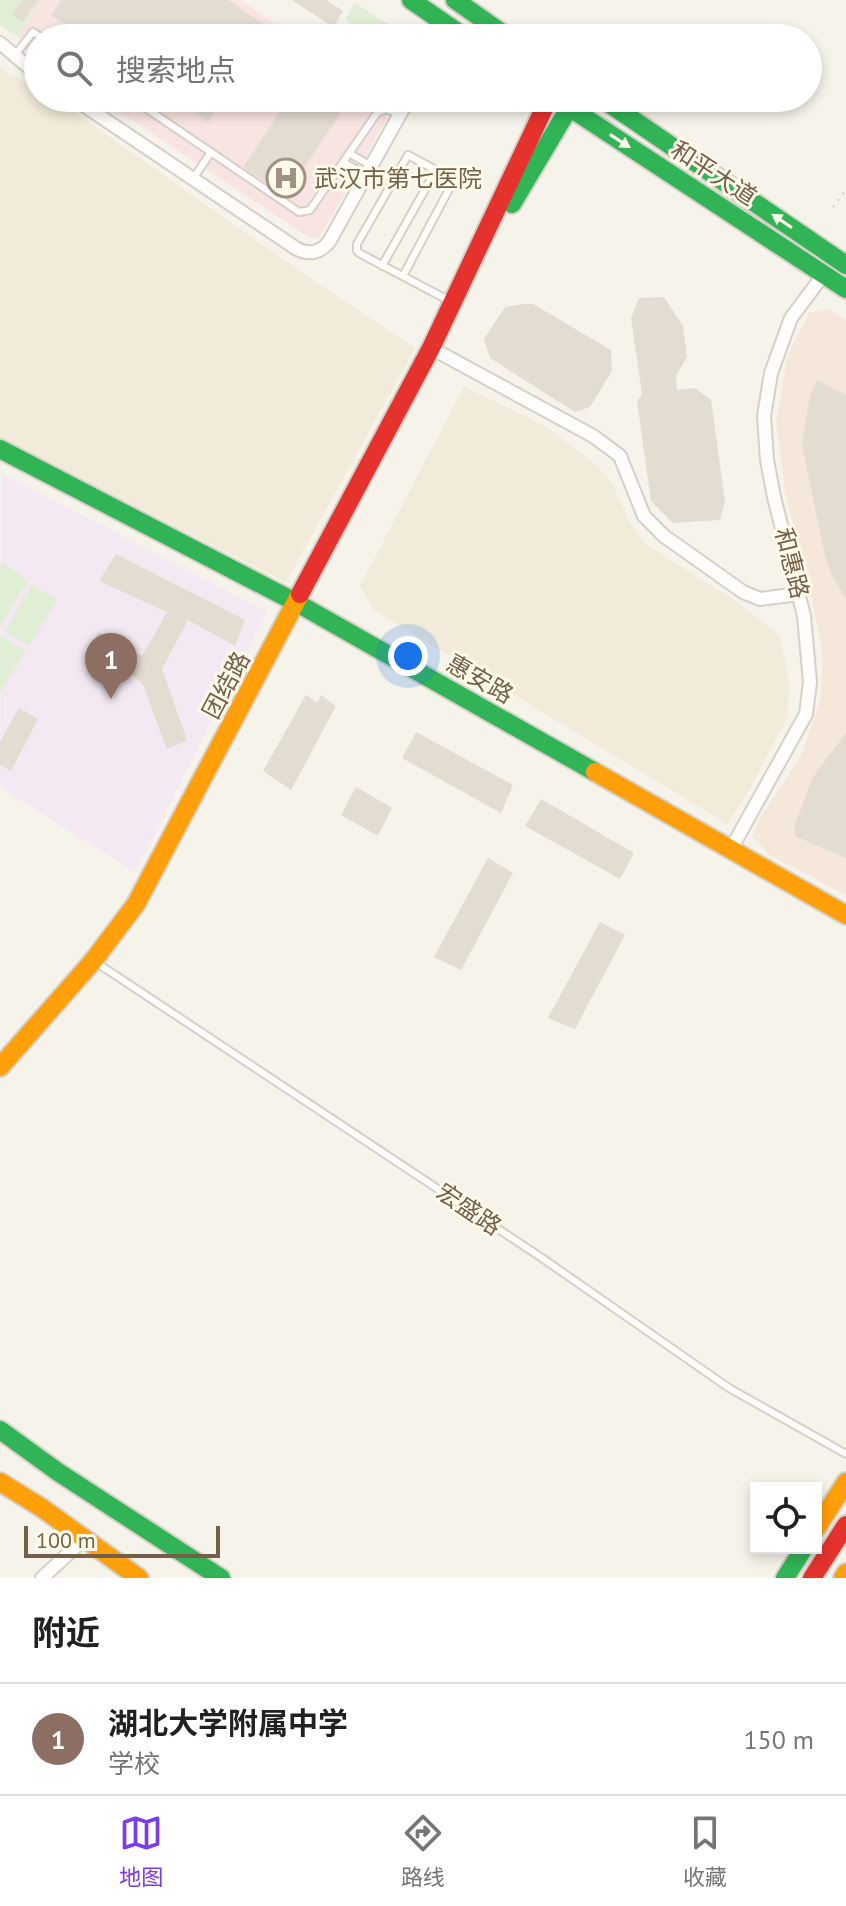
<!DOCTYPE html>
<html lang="zh">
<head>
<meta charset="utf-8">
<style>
  :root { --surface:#fff; --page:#f2f2f2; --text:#202124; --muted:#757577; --line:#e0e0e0; --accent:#7c3aed }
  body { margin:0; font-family:"PT Sans","Noto Sans SC",sans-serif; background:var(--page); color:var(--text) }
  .controls { position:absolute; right:24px; bottom:24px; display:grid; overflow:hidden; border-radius:0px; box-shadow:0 4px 12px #0003 }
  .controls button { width:72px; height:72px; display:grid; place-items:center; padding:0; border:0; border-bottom:2px solid var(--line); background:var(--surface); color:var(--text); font:40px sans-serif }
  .scale { position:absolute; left:24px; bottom:20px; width:196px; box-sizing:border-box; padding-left:8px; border:4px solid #755f49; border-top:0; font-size:22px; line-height:28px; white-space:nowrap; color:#755f49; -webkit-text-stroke:6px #fffaea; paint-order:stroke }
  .you { position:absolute; left:408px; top:656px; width:28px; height:28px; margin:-20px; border:6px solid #fff; border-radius:50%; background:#1a73e8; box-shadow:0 0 0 12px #1a73e833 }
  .badge { display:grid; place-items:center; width:52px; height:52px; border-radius:50%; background:var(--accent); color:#fff; font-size:26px; font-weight:700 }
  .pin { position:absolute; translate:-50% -66px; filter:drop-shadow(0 2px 4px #0008) }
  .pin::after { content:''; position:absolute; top:42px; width:28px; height:24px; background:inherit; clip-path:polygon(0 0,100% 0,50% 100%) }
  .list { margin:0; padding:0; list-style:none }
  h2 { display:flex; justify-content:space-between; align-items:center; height:104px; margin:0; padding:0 32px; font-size:34px }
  h2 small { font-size:26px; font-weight:400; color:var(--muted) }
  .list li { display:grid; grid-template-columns:52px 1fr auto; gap:24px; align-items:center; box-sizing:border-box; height:112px; padding:0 32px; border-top:2px solid var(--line) }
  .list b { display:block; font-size:30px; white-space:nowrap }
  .list p { margin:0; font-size:26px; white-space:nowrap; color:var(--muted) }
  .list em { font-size:26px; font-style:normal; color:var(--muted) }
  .icon { flex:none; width:44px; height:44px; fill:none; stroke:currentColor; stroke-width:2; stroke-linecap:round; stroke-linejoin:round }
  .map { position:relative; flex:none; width:846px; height:1578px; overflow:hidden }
  .search { position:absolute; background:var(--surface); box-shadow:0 4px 12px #0003; left:24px; right:24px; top:24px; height:88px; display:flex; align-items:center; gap:20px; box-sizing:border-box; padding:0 28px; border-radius:44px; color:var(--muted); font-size:30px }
  .sheet { height:216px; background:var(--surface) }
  nav { display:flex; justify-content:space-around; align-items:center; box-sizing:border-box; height:112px; border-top:2px solid var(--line); background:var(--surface); font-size:22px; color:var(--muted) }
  nav a { display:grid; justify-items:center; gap:4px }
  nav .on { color:var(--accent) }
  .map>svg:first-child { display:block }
  .residential { fill:#f2ebda }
  .commercial { fill:#f5e7da }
  .education { fill:#f4e9f2 }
  .medical { fill:#f8e4e0 }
  .green { fill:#dfeed4 }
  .building { fill:#e3dcd1 }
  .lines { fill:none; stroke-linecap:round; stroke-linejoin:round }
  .lane-casing { stroke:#d5d0c8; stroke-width:10 }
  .street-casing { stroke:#d5d0c8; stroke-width:16 }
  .fast-casing { stroke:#d6d0c8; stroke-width:22 }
  .slow-casing { stroke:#d6d0c8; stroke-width:22 }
  .jam-casing { stroke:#d6d0c8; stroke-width:22 }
  .path { stroke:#d8d1cb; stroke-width:2; stroke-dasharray:2 6; stroke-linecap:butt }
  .lane { stroke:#fefdfc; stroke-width:6 }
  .street { stroke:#fefdfc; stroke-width:12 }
  .fast { stroke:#30b455; stroke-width:18 }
  .slow { stroke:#ff9f0a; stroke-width:18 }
  .jam { stroke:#e5322d; stroke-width:18 }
  .oneway { fill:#fffaea }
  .labels { text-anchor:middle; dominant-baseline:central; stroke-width:6; stroke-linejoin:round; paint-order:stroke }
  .street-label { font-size:24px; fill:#755f49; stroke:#fffaea }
  .poi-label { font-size:24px; fill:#755f49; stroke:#fffaea; text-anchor:start }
</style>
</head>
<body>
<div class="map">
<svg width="846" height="1578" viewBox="0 0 846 1578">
  <rect width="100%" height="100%" fill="#f6f3ea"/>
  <path class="residential" d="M0,68L38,90V98H52L64,105L314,281L415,348L286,582L0,438Z
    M464,387L544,425L595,464L613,484L628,519L645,544L740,604L780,636L789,680L788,716L746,796L727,824L374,610L360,586Z"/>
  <path class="commercial" d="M827,309L846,320V895L770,855L752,836L760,818L801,756L821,698L823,655L807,575L786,496L776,423L788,355L809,313Z"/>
  <path class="education" d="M2,473L267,612L135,872L0,787Z"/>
  <path class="medical" d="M41,0H240L296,38H38V58L17,36Z
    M99,98H384L392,104L386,120L320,236L311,239Z"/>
  <path class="green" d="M0,0H41L17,36L0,25Z
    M355,3L410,38H374L345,19Z
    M2,563L28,580L0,626V566Z
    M32,584L57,600L29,646L5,631Z
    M0,635L26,651L0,692Z"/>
  <path class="building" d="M22,0H37L23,21L12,14Z
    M61,0H228L284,38H84L51,15Z
    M292,0H326L343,11L333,27Z
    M173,98H224L208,122Z
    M289,98H351L285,195L243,167Z
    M664,297L683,326L687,357L676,376L677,390L695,388L711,400L725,501L720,520L673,523L651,501L637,401L642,394L631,318L639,298Z
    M523,304H533L611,350L612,371L590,407L575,412L490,358L484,339L505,307Z
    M817,380L846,395V599L832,576L825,556L802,445L810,395Z
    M116,554L245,620L235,646L188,620L162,669L187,740L167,749L143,685L134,676L88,651L98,632L142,656L167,612L99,581Z
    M306,695L317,703L321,695L336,706L291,790L263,771Z
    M19,708L38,719L11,771L0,765V742Z
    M416,732L513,785L501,813L402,758Z
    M846,733V858L795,836V824L813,777Z
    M356,787L392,808L378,836L341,815Z
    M541,799L634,853L620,879L525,826Z
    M488,858L513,873L461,970L434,957Z
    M600,922L625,935L575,1029L548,1018Z"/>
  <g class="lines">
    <g class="lane-casing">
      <path id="lane" d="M15,55L33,32L42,38
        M131,98L299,212L310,210L377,113L385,109L400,114
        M349,153L371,166
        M343,162L366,175
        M193,179L211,152
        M382,266L436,170
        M403,276L454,180L408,155L357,244V251L359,253L450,301
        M97,963L542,1258L729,1388L846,1454"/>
    </g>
    <g class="street-casing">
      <path id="street" d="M0,43L38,75
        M73,98L297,249C309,255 320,253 329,242L409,98
        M431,348L593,436L620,456L644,516L664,536L743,592L760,599L799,594
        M731,849L806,714L810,682L804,616L774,497L767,460L764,416L771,373L791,318L824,274
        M42,1578L84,1539"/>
    </g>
    <g class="fast-casing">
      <path id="fast" d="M411,0L466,38
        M455,0L509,38
        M555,98L846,289
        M601,98L846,265
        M512,204L575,98
        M0,449L297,603L595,772
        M0,1430L58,1472L221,1578
        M785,1578L804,1548"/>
    </g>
    <g class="slow-casing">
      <path id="slow" d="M595,772L846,915
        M0,1067L93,961L136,904L300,594
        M0,1482L42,1508L139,1578
        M816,1529L846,1482
        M843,1578L846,1573"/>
    </g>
    <g class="jam-casing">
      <path id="jam" d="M300,594L431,348L549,98
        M812,1578L846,1525"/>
    </g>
    <path class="path" d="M833,207L846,190"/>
    <use href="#lane" class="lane"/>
    <use href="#street" class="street"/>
    <use href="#fast" class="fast"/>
    <use href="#slow" class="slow"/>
    <use href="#jam" class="jam"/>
  </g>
  <defs><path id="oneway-solid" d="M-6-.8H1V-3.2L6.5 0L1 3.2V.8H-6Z" transform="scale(2)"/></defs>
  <g class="oneway">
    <use href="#oneway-solid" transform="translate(620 141) rotate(33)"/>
    <use href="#oneway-solid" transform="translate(782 221) rotate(-146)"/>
  </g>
  <defs>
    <g id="hospital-ring" transform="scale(2)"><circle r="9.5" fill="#fffaea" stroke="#a29381" stroke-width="1.5"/><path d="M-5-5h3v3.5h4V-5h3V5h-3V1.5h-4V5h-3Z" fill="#a29381"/></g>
  </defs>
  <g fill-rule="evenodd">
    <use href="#hospital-ring" x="286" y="178"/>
  </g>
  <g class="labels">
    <g class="street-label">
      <text transform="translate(714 173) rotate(33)">和平大道</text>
      <text transform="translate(792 563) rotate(76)">和惠路</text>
      <text transform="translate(480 679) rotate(30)">惠安路</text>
      <text transform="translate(226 685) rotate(-62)">团结路</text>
      <text transform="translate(469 1209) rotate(34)">宏盛路</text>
    </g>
    <g class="poi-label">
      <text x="314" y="178">武汉市第七医院</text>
    </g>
  </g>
</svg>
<div class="controls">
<button><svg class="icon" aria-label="locate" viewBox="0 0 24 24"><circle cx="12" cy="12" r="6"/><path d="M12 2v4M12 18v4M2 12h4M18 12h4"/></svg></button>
</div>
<div class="scale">100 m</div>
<div class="you"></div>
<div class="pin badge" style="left:111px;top:699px;background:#8d6e63">1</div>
<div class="search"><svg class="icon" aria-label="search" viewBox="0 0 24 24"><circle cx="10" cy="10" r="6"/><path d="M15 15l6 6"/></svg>搜索地点</div>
</div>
<section class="sheet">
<h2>附近<small></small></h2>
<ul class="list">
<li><span class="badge" style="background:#8d6e63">1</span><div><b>湖北大学附属中学</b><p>学校</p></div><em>150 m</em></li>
</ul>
</section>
<nav>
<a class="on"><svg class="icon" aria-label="map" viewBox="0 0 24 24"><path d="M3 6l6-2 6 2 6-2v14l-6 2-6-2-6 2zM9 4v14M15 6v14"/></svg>地图</a>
<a><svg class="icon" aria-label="directions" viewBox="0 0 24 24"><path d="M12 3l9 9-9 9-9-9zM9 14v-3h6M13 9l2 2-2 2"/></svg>路线</a>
<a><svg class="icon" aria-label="saved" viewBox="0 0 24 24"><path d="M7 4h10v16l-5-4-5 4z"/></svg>收藏</a>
</nav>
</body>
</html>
